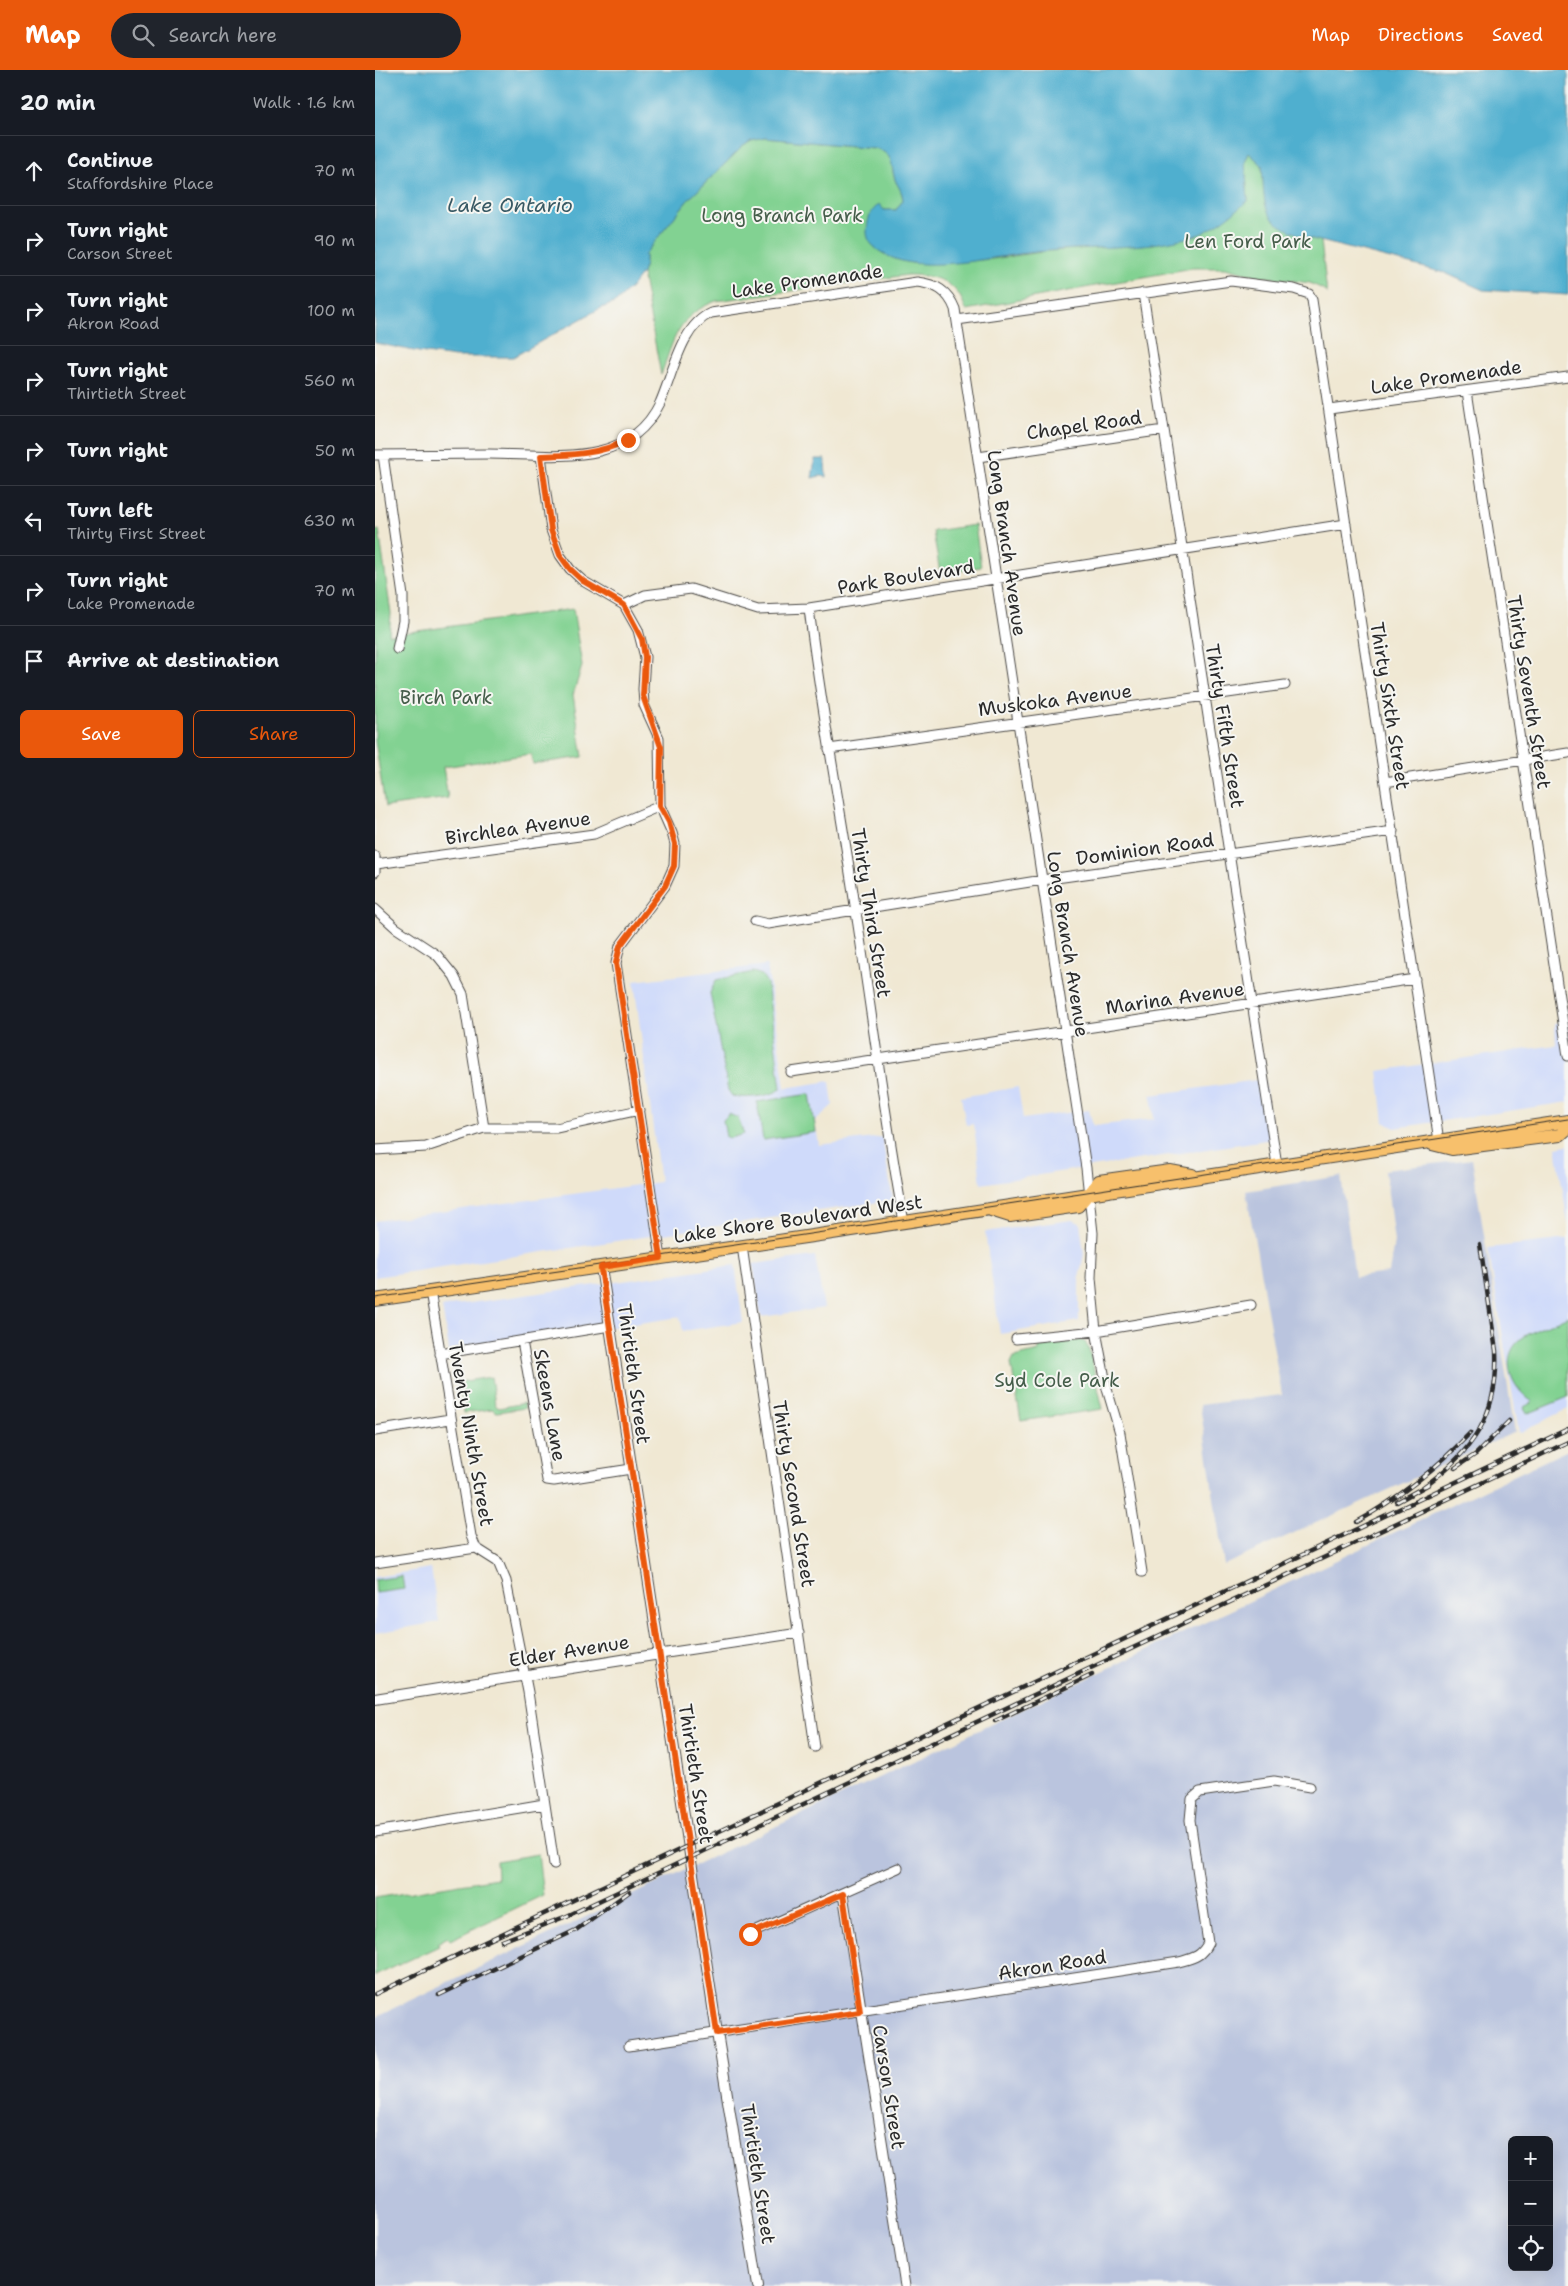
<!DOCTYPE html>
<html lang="en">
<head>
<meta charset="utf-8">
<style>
  :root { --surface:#171b24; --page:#20242c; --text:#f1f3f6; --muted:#9ea1a6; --line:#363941; --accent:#ea580c }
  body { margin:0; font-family:"Shantell Sans",sans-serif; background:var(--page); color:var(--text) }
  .controls { position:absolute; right:15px; bottom:15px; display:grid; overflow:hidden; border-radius:8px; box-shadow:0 5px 20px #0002 }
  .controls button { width:45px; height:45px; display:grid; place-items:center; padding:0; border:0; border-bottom:1px solid var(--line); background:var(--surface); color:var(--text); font:25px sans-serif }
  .stop { position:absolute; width:15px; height:15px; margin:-11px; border:4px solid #ea580c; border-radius:50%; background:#fff }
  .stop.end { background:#ea580c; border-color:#fff; box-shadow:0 1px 5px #0008 }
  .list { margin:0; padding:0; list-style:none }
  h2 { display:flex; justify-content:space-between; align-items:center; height:65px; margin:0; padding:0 20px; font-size:21px }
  h2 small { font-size:16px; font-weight:400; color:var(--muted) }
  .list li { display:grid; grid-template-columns:32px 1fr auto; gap:15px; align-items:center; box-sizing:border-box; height:70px; padding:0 20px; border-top:1px solid var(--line) }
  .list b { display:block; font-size:19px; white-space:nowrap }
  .list p { margin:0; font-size:16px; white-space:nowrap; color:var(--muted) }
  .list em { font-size:16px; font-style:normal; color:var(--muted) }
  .actions { display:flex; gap:10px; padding:15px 20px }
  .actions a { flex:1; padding:11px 0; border:1px solid var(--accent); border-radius:8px; text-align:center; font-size:18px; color:var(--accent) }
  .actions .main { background:var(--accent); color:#fff }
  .icon { flex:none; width:28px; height:28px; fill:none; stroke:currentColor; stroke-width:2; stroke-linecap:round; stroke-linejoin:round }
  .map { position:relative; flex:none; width:1193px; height:2216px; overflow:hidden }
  header { display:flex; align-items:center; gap:30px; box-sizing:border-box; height:70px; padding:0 25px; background:var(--accent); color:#fff }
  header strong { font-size:24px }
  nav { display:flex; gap:28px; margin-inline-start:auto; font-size:18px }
  .search { width:350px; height:45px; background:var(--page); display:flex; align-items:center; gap:12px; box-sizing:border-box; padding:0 18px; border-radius:28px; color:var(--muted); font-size:19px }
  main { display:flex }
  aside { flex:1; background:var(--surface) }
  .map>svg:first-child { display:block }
  .built { fill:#cfdafa }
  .industrial { fill:#bac4de; fill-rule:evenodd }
  .green { fill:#82d292; stroke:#567e5e }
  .water { fill:#50afcf; stroke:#3e6d7d }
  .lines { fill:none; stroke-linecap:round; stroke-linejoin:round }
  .minor-casing { stroke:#494744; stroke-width:11 }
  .tertiary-casing { stroke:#494744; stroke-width:12 }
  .primary-casing { stroke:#494744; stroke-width:14 }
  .minor { stroke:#fff; stroke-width:9 }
  .tertiary { stroke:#fff; stroke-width:10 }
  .primary { stroke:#f7c06c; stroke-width:12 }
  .tram { stroke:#2b2b2b; stroke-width:1 }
  .rail-casing { stroke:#2b2b2b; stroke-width:4.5 }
  .rail { stroke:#f6f6f2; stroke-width:2.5; stroke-dasharray:8; stroke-linecap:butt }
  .route { stroke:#ea580c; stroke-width:6 }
  .labels { text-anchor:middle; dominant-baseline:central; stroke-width:4; stroke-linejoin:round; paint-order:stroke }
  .park-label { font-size:19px; fill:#455d4a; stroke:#f6f6f2 }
  .street-label { font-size:19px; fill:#2b2b2b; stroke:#f6f6f2 }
  .water-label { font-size:20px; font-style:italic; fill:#385964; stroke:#f6f6f2 }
</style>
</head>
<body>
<header>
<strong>Map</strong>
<div class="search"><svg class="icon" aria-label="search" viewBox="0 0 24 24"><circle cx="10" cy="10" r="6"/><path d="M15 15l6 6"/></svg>Search here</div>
<nav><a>Map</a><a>Directions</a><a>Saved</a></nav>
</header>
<main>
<aside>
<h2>20 min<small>Walk · 1.6 km</small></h2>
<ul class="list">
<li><svg class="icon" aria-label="ahead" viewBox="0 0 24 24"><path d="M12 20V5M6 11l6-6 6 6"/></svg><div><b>Continue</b><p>Staffordshire Place</p></div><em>70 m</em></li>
<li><svg class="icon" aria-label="right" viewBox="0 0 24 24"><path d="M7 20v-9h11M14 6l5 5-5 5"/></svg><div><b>Turn right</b><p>Carson Street</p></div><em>90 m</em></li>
<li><svg class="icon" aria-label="right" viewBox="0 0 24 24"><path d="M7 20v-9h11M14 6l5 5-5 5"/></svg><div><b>Turn right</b><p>Akron Road</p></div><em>100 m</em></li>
<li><svg class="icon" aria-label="right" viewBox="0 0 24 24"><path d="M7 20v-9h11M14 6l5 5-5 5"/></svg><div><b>Turn right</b><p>Thirtieth Street</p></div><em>560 m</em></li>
<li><svg class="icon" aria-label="right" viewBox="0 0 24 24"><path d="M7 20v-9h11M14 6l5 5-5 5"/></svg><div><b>Turn right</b></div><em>50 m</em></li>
<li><svg class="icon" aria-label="left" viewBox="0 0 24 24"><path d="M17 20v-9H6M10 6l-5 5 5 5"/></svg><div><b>Turn left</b><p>Thirty First Street</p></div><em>630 m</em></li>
<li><svg class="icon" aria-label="right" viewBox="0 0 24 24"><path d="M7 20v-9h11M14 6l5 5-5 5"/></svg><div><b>Turn right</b><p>Lake Promenade</p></div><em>70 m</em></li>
<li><svg class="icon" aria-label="arrive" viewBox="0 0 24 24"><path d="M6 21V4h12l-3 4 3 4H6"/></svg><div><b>Arrive at destination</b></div></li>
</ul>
<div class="actions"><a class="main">Save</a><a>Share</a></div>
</aside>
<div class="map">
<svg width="1193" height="2216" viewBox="0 0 1193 2216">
  <rect width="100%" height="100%" fill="#f6f6f2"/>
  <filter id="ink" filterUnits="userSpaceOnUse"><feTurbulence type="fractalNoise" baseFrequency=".02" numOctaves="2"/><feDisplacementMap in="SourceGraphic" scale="10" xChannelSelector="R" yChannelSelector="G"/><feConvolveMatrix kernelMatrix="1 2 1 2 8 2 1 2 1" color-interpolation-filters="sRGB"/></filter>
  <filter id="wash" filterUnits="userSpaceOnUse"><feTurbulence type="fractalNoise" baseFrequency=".0096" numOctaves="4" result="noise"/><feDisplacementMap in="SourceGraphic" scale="20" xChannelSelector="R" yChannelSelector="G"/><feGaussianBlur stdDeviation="1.12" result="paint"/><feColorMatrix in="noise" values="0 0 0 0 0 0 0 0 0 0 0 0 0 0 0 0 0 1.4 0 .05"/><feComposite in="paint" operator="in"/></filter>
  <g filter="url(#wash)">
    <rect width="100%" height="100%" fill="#f0e8d3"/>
    <path class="built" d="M392,895L410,1018L455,1011L458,1035L440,1051L444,1075L507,1067L518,1130L0,1207V1151L285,1112L259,911Z
      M1193,952V1032L1020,1058L1009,1052L1003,1001L1181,975L1180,954Z
      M889,1009L897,1069L606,1114L599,1054L591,1055L586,1027L643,1017L648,1049L714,1040L718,1056L779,1049L776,1025Z
      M1193,1075V1154L1181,1077Z
      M697,1150L705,1153L709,1184L704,1208V1251L625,1264L610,1162Z
      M1193,1169V1339L1144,1363L1113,1178Z
      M440,1186L449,1238L386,1247L378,1194Z
      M360,1195L368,1252L308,1261L305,1247L164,1268L75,1286L67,1237Z
      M56,1498L64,1552L0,1563V1507Z"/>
    <path class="industrial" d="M1097,1089L1140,1362L849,1495L825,1335L907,1325L871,1121L966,1106L980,1207L1014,1203L1019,1172L1010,1100Z
      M1193,1380V2216H0V1947ZM1137,2070H1174V2197H1137Z"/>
    <path class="green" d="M390,68L500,78C522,86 514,95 521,112C525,119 527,122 528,130L521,140H508L520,189L537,193H565L617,189L674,181L777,174L821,166L873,131L870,92L874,82L887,95L890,134L930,167L946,171L952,224L948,219L935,213L883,206L850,198H817L591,240C582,211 561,205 533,205L341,231C302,246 299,269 286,305L267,203L270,194V184L312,131L367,77L376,71Z
      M600,455L606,497L565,503L558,461Z
      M4,460L16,544L14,565L198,539L207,596L198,625L208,687L158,694L156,684L68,697L73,728L10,737L0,670V461Z
      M378,902L387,905L392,913L406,1019C395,1027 370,1029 357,1026L353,1020L335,923L341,910Z
      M435,1024L441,1062L388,1070L382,1032Z
      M354,1044L363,1048L369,1064L355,1068L351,1067L348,1050Z
      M1193,1246V1327L1152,1344L1149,1337L1158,1332C1135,1318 1122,1284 1150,1266C1163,1258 1179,1253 1193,1246Z
      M704,1270L710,1272L714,1279L728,1339L646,1351L636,1293L639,1287L664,1281V1276Z
      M116,1307L120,1335L124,1338L149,1333L150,1338L122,1342L117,1339L89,1343L84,1312Z
      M27,1506L29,1519L1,1523L0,1510Z
      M163,1784L168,1825L75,1870L73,1867L62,1873L64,1876L0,1906V1828L122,1808L121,1791Z"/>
    <path class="water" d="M0,0H1193V225L1108,220L1070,203L930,167C885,150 890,139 887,95L874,83L870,92L873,131C859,142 836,162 819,166C768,180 713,176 661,182C622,186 576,198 537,193C521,191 490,180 492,160C493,148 495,142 504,134L509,140H521L528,130C527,122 525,119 521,112C514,95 522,86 500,78L390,68L376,71L367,77L312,131L270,184V194L267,203L255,219L241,232L222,240L138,287H80L44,282L0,273Z
      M440,389H450L451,407L445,406L437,408Z"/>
  </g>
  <g filter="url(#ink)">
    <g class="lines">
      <g class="minor-casing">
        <path id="minor" d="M768,223L902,1095
          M582,250L856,211L919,219L934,224L937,230L1064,1071
          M1092,321L1193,986
          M954,339L1193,307
          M0,385C38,385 76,384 114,384C175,384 253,400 285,333C298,304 306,256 336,243L542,212C561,214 573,221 580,239L711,1098L718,1163L716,1208L721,1261L732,1319L745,1363L767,1502
          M8,385L28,526V551L22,579
          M166,386L176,460L185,485L195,499L208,511L249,535L263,560L270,587L268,619L269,635L284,668L285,736L297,763L300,774L299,796L290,816L245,876L241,893L286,1188
          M603,387L789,360
          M249,535L270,525L316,519L383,540L434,538L971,454
          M434,538C446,640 466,740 481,842C497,945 510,1049 529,1152
          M454,679L910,615
          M1010,712L1193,683
          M0,786V802
          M1,794L219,764L285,736
          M0,839L21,858L62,885L79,906L88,924L109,1058
          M380,851L393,854L674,809L1018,761
          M416,1002L1040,909
          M0,1080L51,1077L109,1058H181L264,1040
          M367,1176L440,1677
          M55,1221L96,1466L101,1478L123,1492L131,1511L153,1622L179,1794
          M641,1269L721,1261L876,1235
          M147,1271L172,1410L179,1411L256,1399
          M65,1284L235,1256
          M0,1361L75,1349
          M0,1493L101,1478
          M285,1584L424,1563
          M0,1762L169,1734
          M468,1824L530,2216
          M375,1864L523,1798
          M254,1976L804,1892C818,1888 826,1887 833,1873L815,1750L817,1729L825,1722L899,1711L935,1717"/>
      </g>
      <g class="tertiary-casing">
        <path id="tertiary" d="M226,1197L342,1963L383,2216
          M0,1629L285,1584"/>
      </g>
      <g class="primary-casing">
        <path id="primary" d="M1057,1074L1077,1079L1185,1065L1193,1058
          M616,1140L635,1146L703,1136L724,1111L795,1101L817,1105
          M0,1230L444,1165L1193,1051"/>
      </g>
      <use href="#minor" class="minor"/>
      <use href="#tertiary" class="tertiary"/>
      <use href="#primary" class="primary"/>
      <path class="tram" d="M0,1228L435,1164L1193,1049"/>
      <g class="rail-casing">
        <path id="rail" d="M1080,1398L1101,1384L1134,1351
          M1048,1417C1098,1382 1124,1344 1121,1281L1105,1174
          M1022,1432L1054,1414
          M981,1452C1024,1428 1061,1399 1095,1363
          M620,1651L717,1605
          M127,1871L192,1846L1193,1372
          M0,1924L1193,1359
          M64,1925L201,1860L254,1822"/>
      </g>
      <use href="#rail" class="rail"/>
    </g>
  </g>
  <g class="lines" filter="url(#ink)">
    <path class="route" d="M253,370C225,384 197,385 166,386L176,460L185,485L195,499L208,511L249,535L267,569L270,587L268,626L286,677L285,736L294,752L300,774L299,796L290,816L245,876L241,893L286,1188L226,1197V1199L342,1963L485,1942L468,1824L375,1864"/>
  </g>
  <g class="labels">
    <g class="park-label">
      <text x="407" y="145">Long Branch Park</text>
      <text x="873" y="171">Len Ford Park</text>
      <text x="71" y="627">Birch Park</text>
      <text x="682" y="1310">Syd Cole Park</text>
    </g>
    <g class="street-label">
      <text transform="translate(432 211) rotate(-8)">Lake Promenade</text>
      <text transform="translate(1071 307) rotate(-8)">Lake Promenade</text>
      <text transform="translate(709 355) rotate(-8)">Chapel Road</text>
      <text transform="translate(632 473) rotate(82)">Long Branch Avenue</text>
      <text transform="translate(531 507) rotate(-9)">Park Boulevard</text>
      <text transform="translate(1154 622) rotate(81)">Thirty Seventh Street</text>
      <text transform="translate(680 630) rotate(-7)">Muskoka Avenue</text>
      <text transform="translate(1015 636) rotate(81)">Thirty Sixth Street</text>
      <text transform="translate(850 656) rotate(81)">Thirty Fifth Street</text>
      <text transform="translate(143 758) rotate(-8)">Birchlea Avenue</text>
      <text transform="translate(770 779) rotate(-8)">Dominion Road</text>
      <text transform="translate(496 843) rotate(81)">Thirty Third Street</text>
      <text transform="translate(693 874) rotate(81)">Long Branch Avenue</text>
      <text transform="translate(800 928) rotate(-8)">Marina Avenue</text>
      <text transform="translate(423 1149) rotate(-8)">Lake Shore Boulevard West</text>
      <text transform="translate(259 1304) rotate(82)">Thirtieth Street</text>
      <text transform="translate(175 1335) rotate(80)">Skeens Lane</text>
      <text transform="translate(96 1364) rotate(80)">Twenty Ninth Street</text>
      <text transform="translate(419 1424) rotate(81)">Thirty Second Street</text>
      <text transform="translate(194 1581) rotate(-9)">Elder Avenue</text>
      <text transform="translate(321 1704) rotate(81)">Thirtieth Street</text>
      <text transform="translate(677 1895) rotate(-9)">Akron Road</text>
      <text transform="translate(514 2017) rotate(81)">Carson Street</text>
      <text transform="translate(383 2104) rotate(81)">Thirtieth Street</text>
    </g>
    <g class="water-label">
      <text x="135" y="135">Lake Ontario</text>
    </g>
  </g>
</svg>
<div class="controls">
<button>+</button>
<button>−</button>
<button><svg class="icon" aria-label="locate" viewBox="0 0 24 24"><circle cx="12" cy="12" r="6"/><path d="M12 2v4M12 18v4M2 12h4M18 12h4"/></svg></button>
</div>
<div class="stop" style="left:375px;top:1864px"></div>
<div class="stop end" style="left:253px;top:370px"></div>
</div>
</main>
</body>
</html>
